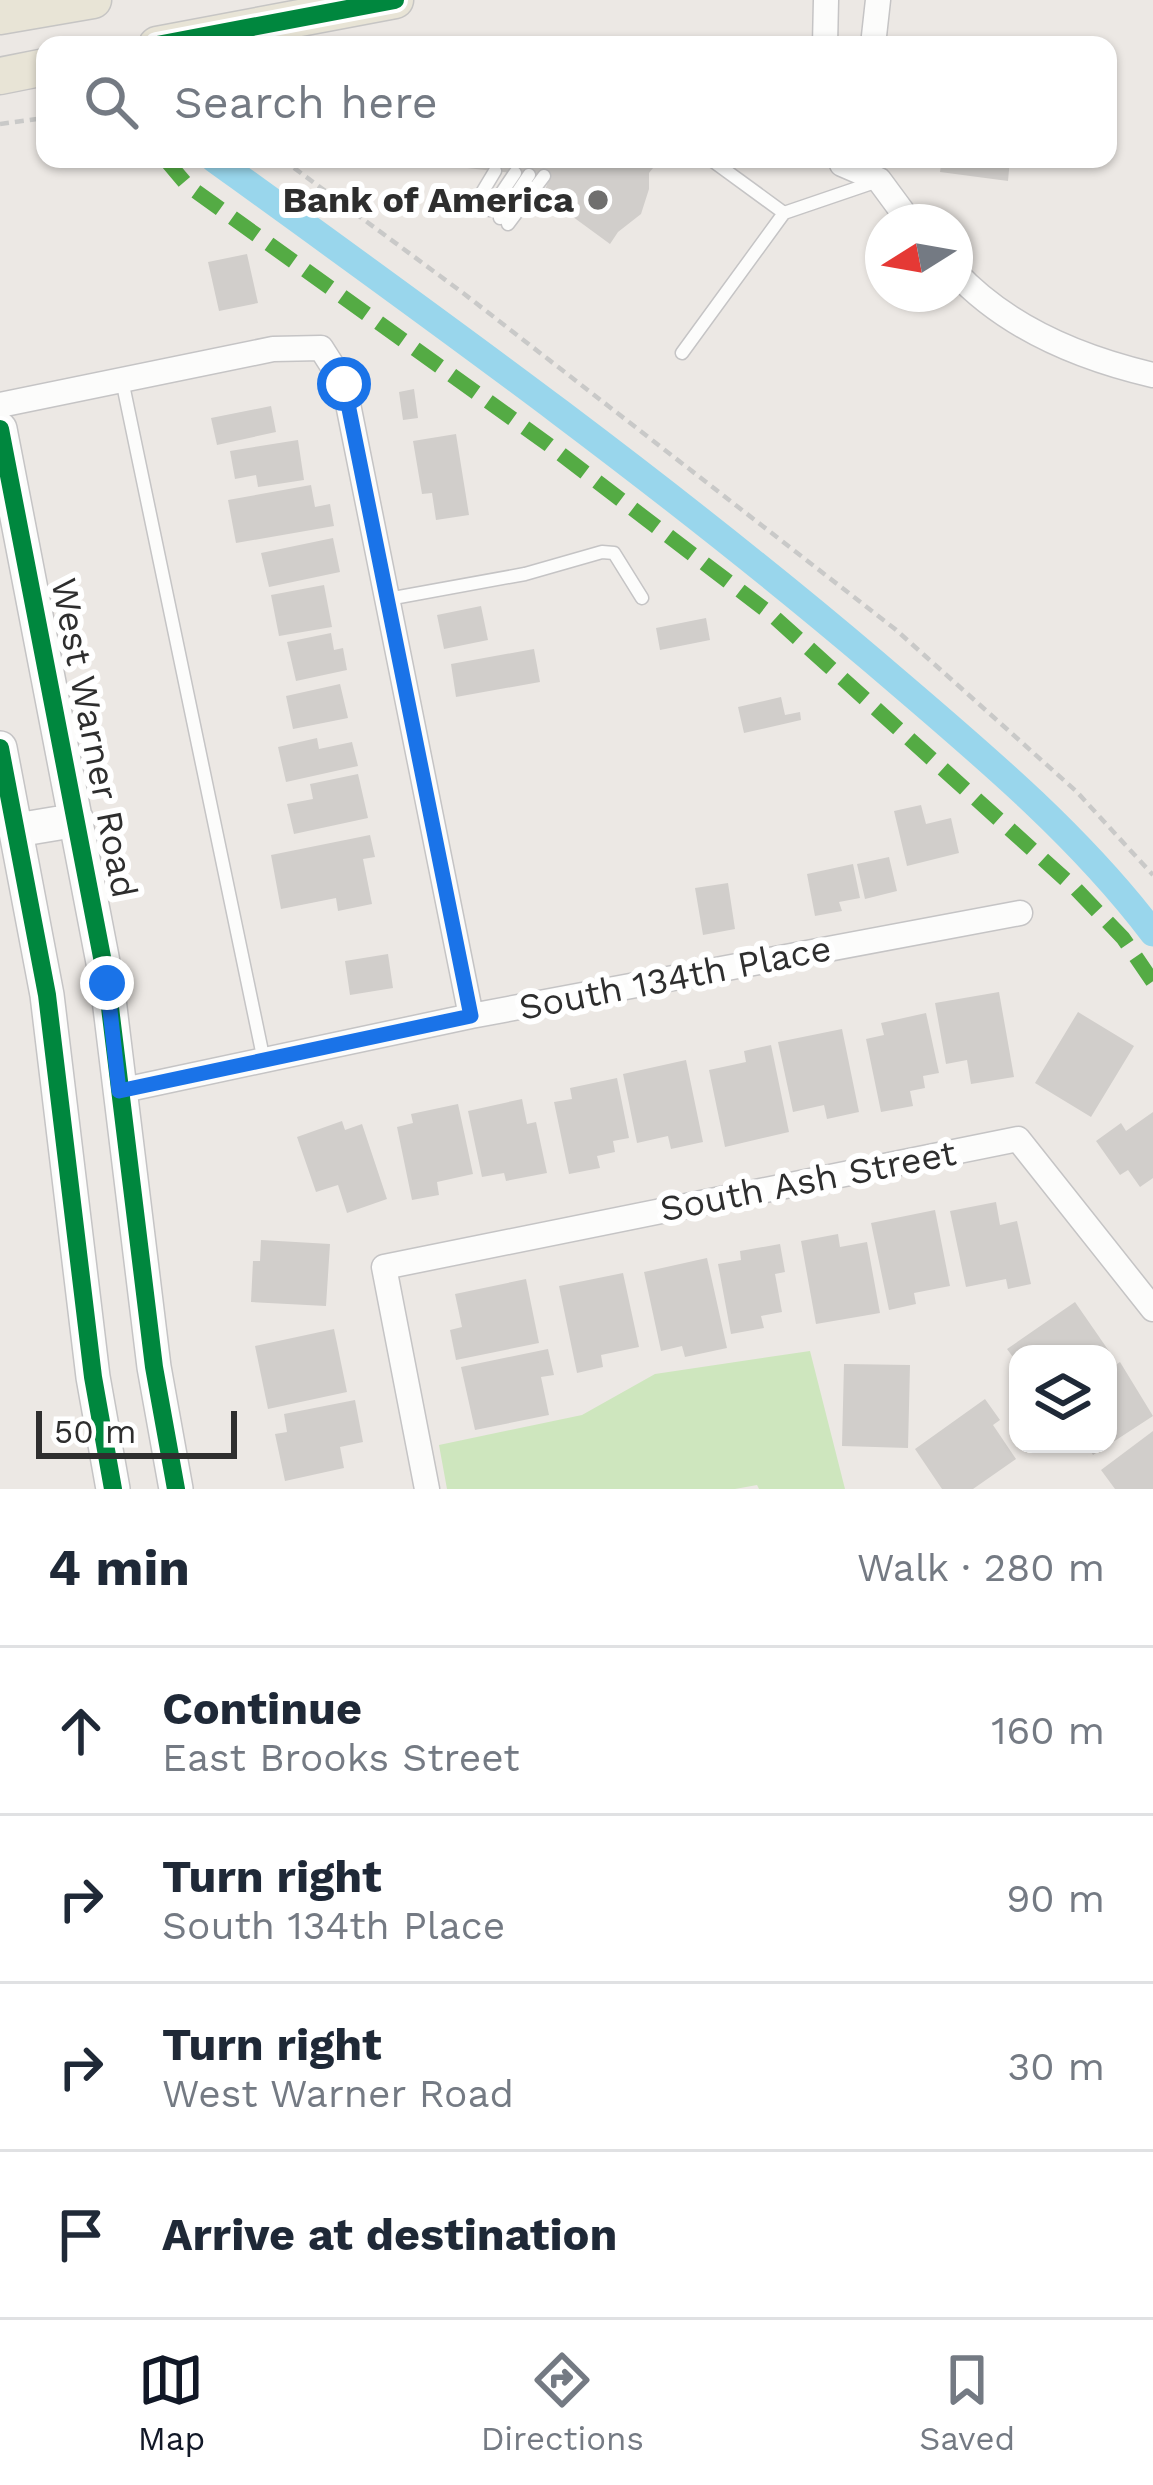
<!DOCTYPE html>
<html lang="en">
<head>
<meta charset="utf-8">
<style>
  :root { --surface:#fff; --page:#f6f6f7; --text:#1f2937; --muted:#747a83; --line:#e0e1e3; --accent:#111827 }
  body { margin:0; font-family:"Work Sans",sans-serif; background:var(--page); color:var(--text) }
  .controls { position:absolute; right:36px; bottom:36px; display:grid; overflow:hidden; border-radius:24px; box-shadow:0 3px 9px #0004 }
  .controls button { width:108px; height:108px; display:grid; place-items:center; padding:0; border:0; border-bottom:3px solid var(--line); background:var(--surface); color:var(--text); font:60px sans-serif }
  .compass { position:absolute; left:865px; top:204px; width:108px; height:108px; border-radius:50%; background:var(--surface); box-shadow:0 3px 9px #0004; rotate:259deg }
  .scale { position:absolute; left:36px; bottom:30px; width:201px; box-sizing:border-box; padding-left:12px; border:6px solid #2e2e2e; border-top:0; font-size:33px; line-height:42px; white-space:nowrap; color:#2e2e2e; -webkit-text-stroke:9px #fff; paint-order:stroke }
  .stop { position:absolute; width:36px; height:36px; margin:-27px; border:9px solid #1a73e8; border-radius:50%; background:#fff }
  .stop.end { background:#1a73e8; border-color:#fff; box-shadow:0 3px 12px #0008 }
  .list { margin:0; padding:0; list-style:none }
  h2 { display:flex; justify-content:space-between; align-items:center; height:156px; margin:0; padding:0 48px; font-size:51px }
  h2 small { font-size:39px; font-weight:400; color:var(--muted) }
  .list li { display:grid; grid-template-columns:78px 1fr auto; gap:36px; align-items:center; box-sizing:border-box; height:168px; padding:0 48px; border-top:3px solid var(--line) }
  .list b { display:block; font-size:45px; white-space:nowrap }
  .list p { margin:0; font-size:39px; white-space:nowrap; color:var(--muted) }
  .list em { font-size:39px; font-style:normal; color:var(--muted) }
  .icon { flex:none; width:66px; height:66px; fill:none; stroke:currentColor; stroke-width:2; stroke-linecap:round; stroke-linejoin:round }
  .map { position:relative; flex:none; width:1153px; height:1489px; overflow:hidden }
  .search { position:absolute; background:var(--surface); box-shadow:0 3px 9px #0004; left:36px; right:36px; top:36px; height:132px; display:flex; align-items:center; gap:30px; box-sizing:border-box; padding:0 42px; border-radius:24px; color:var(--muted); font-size:45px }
  .sheet { height:828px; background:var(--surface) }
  nav { display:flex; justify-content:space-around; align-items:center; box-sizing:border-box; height:168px; border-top:3px solid var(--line); background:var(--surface); font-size:33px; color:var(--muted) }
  nav a { display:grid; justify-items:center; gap:6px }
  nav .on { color:var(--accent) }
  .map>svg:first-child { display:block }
  .green { fill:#cee6be }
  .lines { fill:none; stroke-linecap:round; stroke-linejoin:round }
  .canal { stroke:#99d6ec; stroke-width:27 }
  .building { fill:#d1cecb }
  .service-casing { stroke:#c5c4c5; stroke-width:15 }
  .minor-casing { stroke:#c5c4c5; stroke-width:27 }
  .secondary-casing { stroke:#c5c4c5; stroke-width:36 }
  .primary-casing { stroke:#c6c5c4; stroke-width:39 }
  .path { stroke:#c9c9c8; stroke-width:4.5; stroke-dasharray:9 6; stroke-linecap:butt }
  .service { stroke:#fcfcfb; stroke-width:12 }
  .minor { stroke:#fcfcfb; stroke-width:24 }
  .secondary { stroke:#fcfcfb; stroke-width:33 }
  .primary { stroke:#e8e4d6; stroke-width:36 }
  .quiet { stroke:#54ab44; stroke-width:15; stroke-dasharray:30 15; stroke-linecap:butt }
  .cycleway-casing { stroke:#fff; stroke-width:26 }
  .cycleway { stroke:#00873e; stroke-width:18 }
  .route { stroke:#1a73e8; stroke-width:15 }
  .poi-dot { fill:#706f6e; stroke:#fff; stroke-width:4.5 }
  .labels { text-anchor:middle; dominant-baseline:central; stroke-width:12; stroke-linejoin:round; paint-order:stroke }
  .poi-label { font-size:36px; font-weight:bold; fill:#2e2e2e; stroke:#fff; text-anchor:end }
  .street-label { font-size:36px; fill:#2e2e2e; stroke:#fff }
</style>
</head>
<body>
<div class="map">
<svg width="1153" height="1489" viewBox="0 0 1153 1489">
  <rect width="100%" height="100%" fill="#ece8e4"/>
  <path class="green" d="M810,1351L845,1489H759L757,1485L735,1489H447L439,1445L582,1415L655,1374Z"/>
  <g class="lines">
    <path class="canal" d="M214,159C438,321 662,482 873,661C971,745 1075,830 1153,933"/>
  </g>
  <path class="building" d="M473,159H652L657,163L649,173V189L641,214L618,232L610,244L543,195L550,177L467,168Z
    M942,159H1010L1008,181L940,172Z
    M247,254L258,303L219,311L208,262Z
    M414,389L418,418L403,420L399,392Z
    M271,406L276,432L217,445L211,418Z
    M456,434L469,515L436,520L432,493L422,494L413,441Z
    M298,440L304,480L258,487L256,475L235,479L230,451Z
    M311,485L315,507L330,504L334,526L236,543L228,500Z
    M333,538L340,572L269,587L261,553Z
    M324,585L332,627L279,636L271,595Z
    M481,606L488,640L444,649L437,615Z
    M706,618L710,640L660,650L656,628Z
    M331,633L334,650L343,648L347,670L296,681L287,642Z
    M534,649L540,682L456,697L451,664Z
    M340,684L348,718L293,729L286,696Z
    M781,697L785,715L800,712L801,720L744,733L738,707Z
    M317,738L319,749L352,742L358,766L286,782L278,747Z
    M358,774L368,818L294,834L287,804L313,799L310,784Z
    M921,805L926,824L951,818L959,853L907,866L894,811Z
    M370,835L375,857L363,859L372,904L338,911L336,898L281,909L271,855Z
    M889,857L897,891L865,899L857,864Z
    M853,864L860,898L839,902L842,911L815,916L807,874Z
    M728,883L735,929L703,935L695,888Z
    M388,954L393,988L350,995L345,961Z
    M999,992L1014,1077L971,1084L967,1060L946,1064L935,1003Z
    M1078,1012L1134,1046L1091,1117L1035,1083Z
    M926,1013L939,1073L923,1076L925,1088L910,1091L913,1106L881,1112L866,1039L884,1035L881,1023Z
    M842,1029L859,1112L827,1119L824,1105L793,1112L778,1042Z
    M771,1045L789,1132L725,1147L709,1070L746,1062L744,1051Z
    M686,1060L703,1142L671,1149L668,1136L637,1143L623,1074Z
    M617,1078L629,1138L613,1141L615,1152L597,1156L600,1168L569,1174L554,1102L572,1099L570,1088Z
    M522,1099L527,1124L536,1122L547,1173L506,1181L504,1173L482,1177L468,1111Z
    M458,1104L473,1174L437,1182L439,1195L412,1200L397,1127L413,1123L411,1114Z
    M1153,1112V1178L1140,1187L1128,1170L1120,1175L1096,1141L1121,1123L1126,1131Z
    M342,1121L345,1130L362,1124L387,1199L347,1213L338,1185L316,1192L297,1137Z
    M996,1202L1000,1225L1017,1221L1031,1284L1008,1289L1006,1279L966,1287L950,1211Z
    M935,1210L950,1286L914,1293L916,1304L889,1310L871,1223Z
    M838,1234L840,1247L867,1242L880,1313L816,1324L801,1241Z
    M261,1240L330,1244L326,1306L251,1302L253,1261H260Z
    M780,1244L785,1272L775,1274L782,1312L761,1316L764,1328L731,1334L718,1264L741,1260L740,1251Z
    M707,1258L727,1348L685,1357L682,1346L661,1351L644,1272Z
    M623,1273L639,1347L601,1355L603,1367L577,1373L559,1286Z
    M526,1279L539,1343L456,1360L450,1330L462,1327L455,1294Z
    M1075,1302L1111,1354H1018V1364L1007,1349Z
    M334,1329L347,1392L268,1409L255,1346Z
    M548,1349L554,1375L541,1377L549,1415L475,1430L461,1367Z
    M1120,1362L1153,1416L1093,1455L1086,1444H1108V1370Z
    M844,1364L910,1365L908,1448L842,1446Z
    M985,1399L1000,1420L993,1425L1016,1459L973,1489H942L915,1449Z
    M355,1400L363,1442L340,1447L344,1468L285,1481L275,1434L287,1432L284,1414Z
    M1153,1431V1489H1115L1101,1470Z"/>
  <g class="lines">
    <g class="service-casing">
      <path id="service" d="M710,159L784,213
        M477,201L495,171
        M490,210L515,173
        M500,218L529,175
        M508,224L544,176
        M682,353L784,213L875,182
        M122,380L264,1061
        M388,599L525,574L602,552L614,553L642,598"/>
    </g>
    <g class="minor-casing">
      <path id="minor" d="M825,45L826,0
        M873,45L878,0
        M840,159L842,164L879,180L910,222
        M955,272C1007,328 1080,358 1153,375
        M0,405L273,349L321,348L344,384L471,1016
        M119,1091L471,1016L1020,913
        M427,1489L384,1267L1018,1139L1153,1309"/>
    </g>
    <g class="secondary-casing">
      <path id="secondary" d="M0,429L107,983L154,1367L176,1489
        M0,748L47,995L93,1377L113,1489
        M17,830L77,820"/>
    </g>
    <g class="primary-casing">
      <path id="primary" d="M0,16L93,0
        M157,45L395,0
        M0,76L45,67"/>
    </g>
    <path class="path" d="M0,124L45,118
      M282,159L463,293L895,629L1076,791L1153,875"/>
    <use href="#service" class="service"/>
    <use href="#minor" class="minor"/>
    <use href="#secondary" class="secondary"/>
    <use href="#primary" class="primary"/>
    <path class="quiet" d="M165,159L187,185L549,445L772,615L1076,889L1123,938L1153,982"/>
    <g class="cycleway-casing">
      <path id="cycleway" d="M157,45L395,0
        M0,429L107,983L154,1367L176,1489
        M0,748L47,995L93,1377L113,1489"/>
    </g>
    <use href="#cycleway" class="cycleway"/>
  </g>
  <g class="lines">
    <path class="route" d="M107,983L119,1091L471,1016L344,384"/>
  </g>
  <circle class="poi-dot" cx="598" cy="200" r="12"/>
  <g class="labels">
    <g class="poi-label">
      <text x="574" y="200">Bank of America</text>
    </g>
    <g class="street-label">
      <text transform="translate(94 738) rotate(79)">West Warner Road</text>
      <text transform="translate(675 978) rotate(-11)">South 134th Place</text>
      <text transform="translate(808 1181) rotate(-11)">South Ash Street</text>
    </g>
  </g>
</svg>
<div class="controls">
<button><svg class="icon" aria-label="layers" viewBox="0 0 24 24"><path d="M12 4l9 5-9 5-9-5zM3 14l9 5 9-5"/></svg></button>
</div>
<svg class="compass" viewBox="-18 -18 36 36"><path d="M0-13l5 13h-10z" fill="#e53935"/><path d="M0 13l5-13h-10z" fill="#747a83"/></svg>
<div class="scale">50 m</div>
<div class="stop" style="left:344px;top:384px"></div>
<div class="stop end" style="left:107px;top:983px"></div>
<div class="search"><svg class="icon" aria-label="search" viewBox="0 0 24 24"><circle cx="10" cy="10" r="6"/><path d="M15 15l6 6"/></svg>Search here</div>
</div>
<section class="sheet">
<h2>4 min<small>Walk · 280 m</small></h2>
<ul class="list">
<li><svg class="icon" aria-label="ahead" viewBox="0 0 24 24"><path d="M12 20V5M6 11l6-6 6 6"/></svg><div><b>Continue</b><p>East Brooks Street</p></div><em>160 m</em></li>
<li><svg class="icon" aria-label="right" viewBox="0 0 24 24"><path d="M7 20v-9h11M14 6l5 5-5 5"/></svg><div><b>Turn right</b><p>South 134th Place</p></div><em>90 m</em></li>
<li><svg class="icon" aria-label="right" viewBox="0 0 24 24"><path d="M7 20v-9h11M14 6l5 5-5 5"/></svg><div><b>Turn right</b><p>West Warner Road</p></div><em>30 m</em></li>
<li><svg class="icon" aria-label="arrive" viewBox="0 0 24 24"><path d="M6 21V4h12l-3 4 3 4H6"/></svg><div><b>Arrive at destination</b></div></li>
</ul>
</section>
<nav>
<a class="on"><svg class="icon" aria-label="map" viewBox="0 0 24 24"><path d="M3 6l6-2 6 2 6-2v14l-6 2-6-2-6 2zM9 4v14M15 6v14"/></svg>Map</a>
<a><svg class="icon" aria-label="directions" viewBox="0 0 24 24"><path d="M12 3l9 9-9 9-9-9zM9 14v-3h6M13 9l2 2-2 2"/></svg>Directions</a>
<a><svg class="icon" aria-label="saved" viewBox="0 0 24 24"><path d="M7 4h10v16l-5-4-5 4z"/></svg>Saved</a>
</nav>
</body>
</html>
